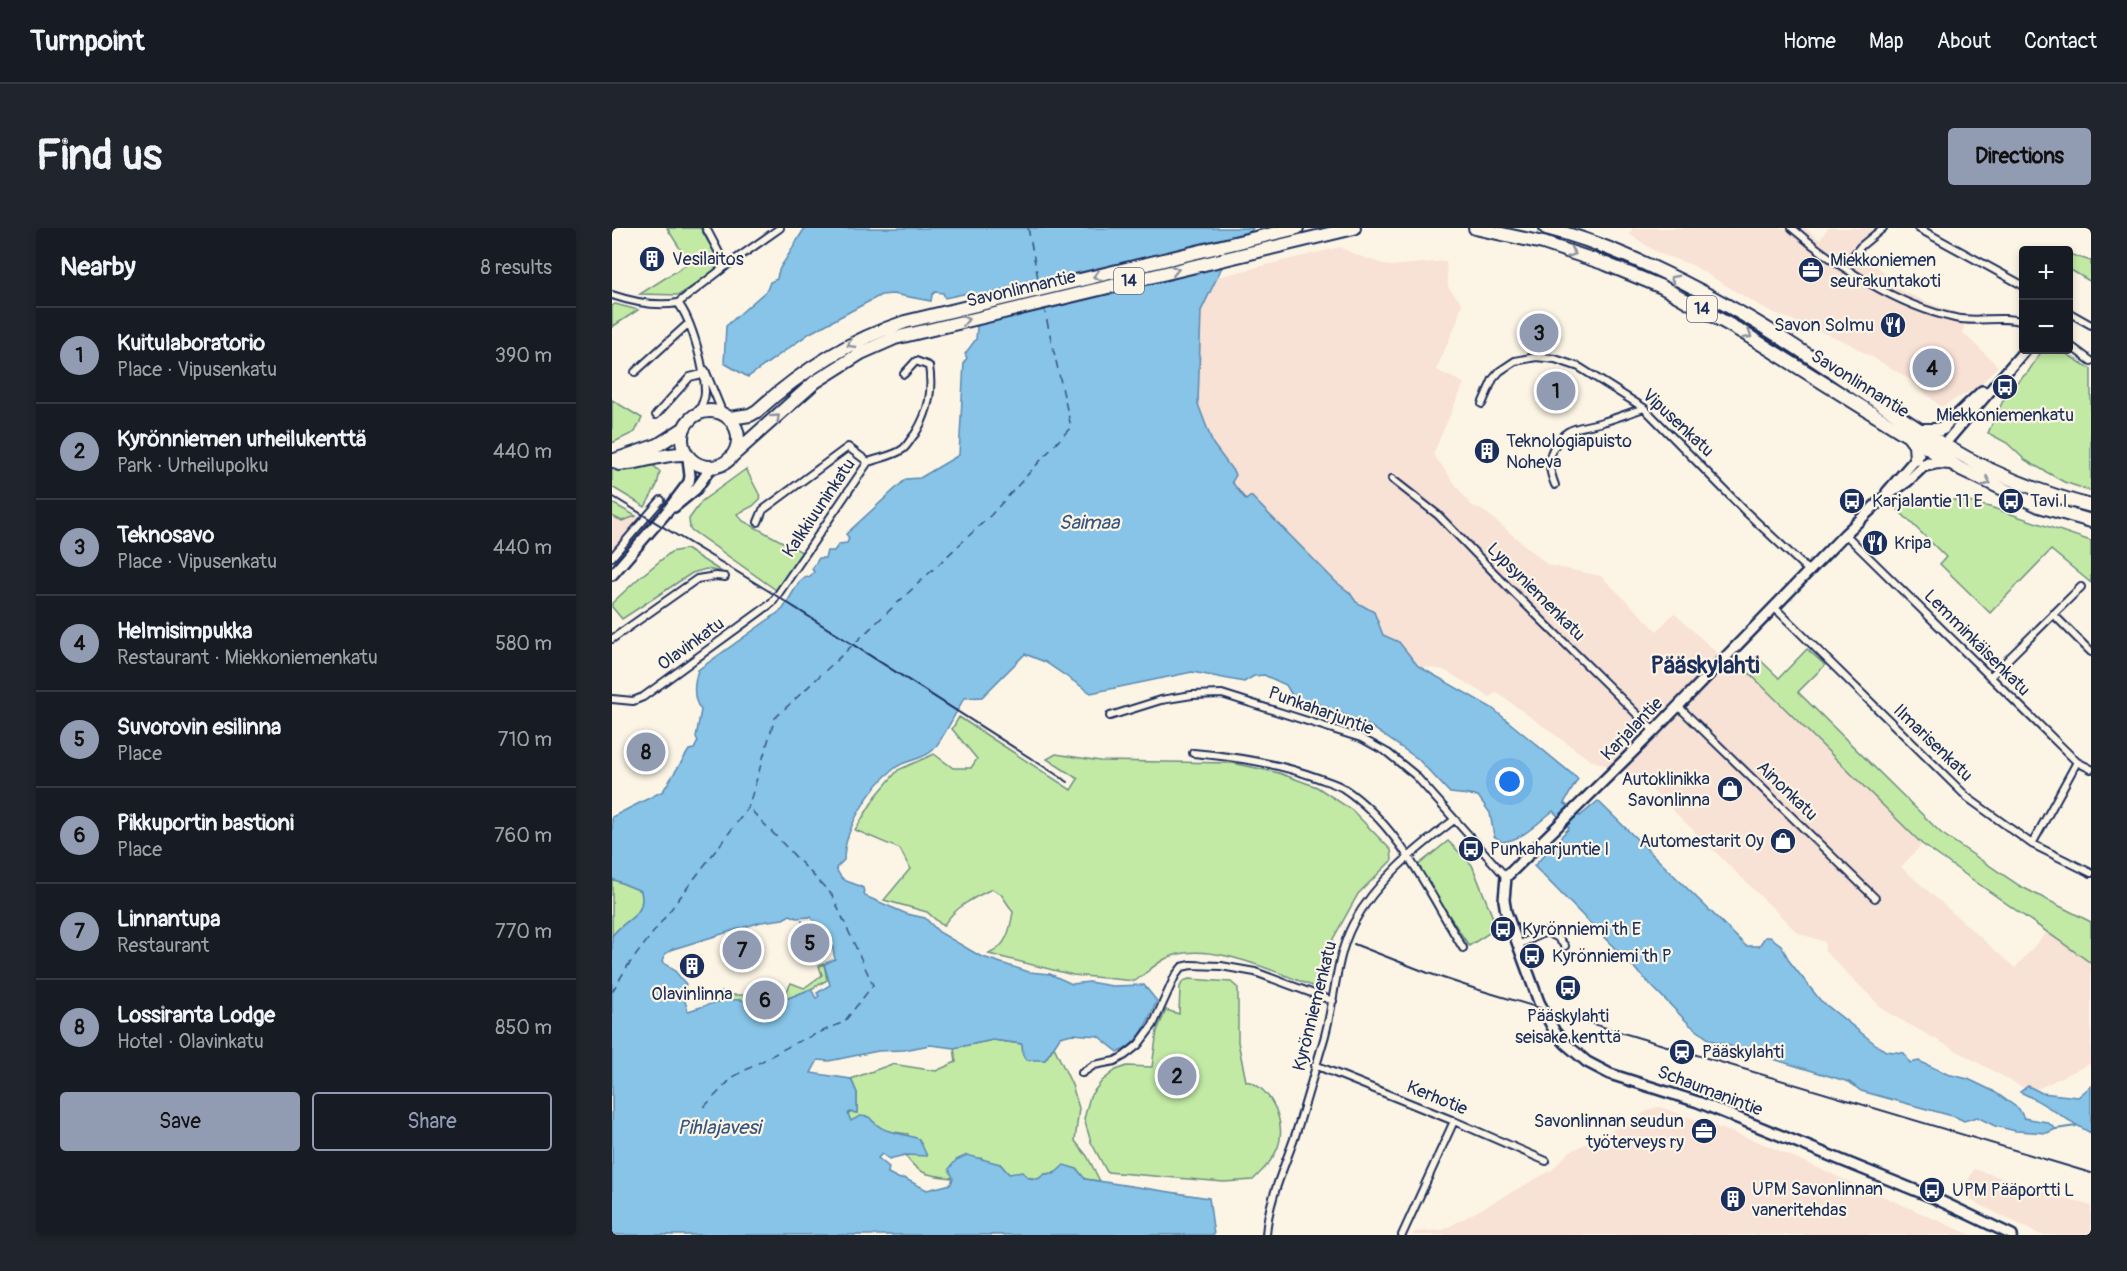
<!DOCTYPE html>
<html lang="en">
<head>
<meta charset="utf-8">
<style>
  :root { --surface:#171b24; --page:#20242c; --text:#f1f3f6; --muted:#9ea1a6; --line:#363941; --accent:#919bb2 }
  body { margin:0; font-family:Pangolin,sans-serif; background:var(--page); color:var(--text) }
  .controls { position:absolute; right:18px; top:18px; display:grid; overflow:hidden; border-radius:6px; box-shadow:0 3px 9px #0003 }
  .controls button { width:54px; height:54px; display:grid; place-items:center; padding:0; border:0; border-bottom:2px solid var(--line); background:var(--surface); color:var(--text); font:30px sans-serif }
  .you { position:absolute; left:898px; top:554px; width:21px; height:21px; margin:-15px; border:4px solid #fff; border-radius:50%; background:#1a73e8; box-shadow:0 0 0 9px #1a73e833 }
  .badge { display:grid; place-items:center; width:39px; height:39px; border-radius:50%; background:var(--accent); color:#111; font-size:20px; font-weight:700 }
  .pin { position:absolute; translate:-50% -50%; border:3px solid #fff; box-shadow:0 2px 6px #0006 }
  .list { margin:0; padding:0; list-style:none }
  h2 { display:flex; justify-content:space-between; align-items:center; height:78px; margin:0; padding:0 24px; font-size:26px }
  h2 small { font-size:20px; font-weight:400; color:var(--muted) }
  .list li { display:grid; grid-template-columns:39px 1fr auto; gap:18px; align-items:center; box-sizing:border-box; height:96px; padding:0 24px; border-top:2px solid var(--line) }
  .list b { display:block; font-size:22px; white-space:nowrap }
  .list p { margin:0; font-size:20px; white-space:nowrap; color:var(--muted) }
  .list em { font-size:20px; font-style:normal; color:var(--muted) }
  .actions { display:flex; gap:12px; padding:18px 24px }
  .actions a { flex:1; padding:14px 0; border:2px solid var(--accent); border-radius:6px; text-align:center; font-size:21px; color:var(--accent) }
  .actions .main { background:var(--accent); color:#111 }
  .map { position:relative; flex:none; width:1479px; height:1007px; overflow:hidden; border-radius:6px }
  header { display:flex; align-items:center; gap:36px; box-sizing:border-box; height:84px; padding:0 30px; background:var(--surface); border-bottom:2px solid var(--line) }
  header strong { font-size:28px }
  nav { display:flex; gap:33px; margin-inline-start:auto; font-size:21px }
  .intro { display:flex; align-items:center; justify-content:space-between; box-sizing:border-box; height:144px; padding:0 36px }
  h1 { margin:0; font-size:42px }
  .button { padding:15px 27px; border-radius:6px; background:var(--accent); color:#111; font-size:21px; font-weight:700 }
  main { display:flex; gap:36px; padding:0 36px }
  aside { flex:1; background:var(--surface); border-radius:6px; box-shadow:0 3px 9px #0003 }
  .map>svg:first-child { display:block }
  .built { fill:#f8e1d5 }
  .green { fill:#c2eaa5; stroke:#6e8c82; stroke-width:1.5 }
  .water { fill:#87c4e7; stroke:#5c88b0; stroke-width:1.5; fill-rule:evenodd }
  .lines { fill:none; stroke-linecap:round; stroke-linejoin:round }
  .stream { stroke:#5c88b0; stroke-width:2 }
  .ferry { stroke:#365480; stroke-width:1.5; stroke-dasharray:8 6; stroke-linecap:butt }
  .street-casing { stroke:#1b2f5e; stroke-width:10 }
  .secondary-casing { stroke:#1b2f5e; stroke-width:14 }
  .highway-casing { stroke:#1b2f5e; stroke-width:16 }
  .street { stroke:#fcf5e5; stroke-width:6 }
  .secondary { stroke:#fcf5e5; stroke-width:9 }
  .highway { stroke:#fcf5e5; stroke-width:12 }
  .rail { stroke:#1b2f5e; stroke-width:2 }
  .oneway { stroke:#8c92a2 }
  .labels { text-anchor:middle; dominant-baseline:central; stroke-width:4.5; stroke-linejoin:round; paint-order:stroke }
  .shield { fill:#fcf5e5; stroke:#5e6a86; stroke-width:1.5 }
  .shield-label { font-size:16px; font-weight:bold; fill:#1b2f5e }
  .poi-label { font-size:18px; fill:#1b2f5e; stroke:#fcf5e5; text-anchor:start }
  .street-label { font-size:18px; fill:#1b2f5e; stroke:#fcf5e5 }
  .water-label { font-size:20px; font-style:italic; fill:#365480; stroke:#fcf5e5 }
  .district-label { font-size:24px; font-weight:bold; fill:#1b2f5e; stroke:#fcf5e5 }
</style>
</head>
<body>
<header>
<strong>Turnpoint</strong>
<nav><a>Home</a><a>Map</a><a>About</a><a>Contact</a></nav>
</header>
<div class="intro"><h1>Find us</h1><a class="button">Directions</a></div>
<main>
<aside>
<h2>Nearby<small>8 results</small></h2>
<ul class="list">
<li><span class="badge">1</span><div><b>Kuitulaboratorio</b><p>Place · Vipusenkatu</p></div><em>390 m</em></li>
<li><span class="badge">2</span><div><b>Kyrönniemen urheilukenttä</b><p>Park · Urheilupolku</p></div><em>440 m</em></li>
<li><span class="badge">3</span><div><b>Teknosavo</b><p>Place · Vipusenkatu</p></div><em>440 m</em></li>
<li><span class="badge">4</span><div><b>Helmisimpukka</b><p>Restaurant · Miekkoniemenkatu</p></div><em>580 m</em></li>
<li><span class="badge">5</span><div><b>Suvorovin esilinna</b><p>Place</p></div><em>710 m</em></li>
<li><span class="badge">6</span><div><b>Pikkuportin bastioni</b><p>Place</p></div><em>760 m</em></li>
<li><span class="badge">7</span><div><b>Linnantupa</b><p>Restaurant</p></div><em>770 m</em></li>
<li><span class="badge">8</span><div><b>Lossiranta Lodge</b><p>Hotel · Olavinkatu</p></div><em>850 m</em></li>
</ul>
<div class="actions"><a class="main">Save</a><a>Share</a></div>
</aside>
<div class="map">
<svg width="1479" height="1007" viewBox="0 0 1479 1007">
  <rect width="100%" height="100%" fill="#fcf5e5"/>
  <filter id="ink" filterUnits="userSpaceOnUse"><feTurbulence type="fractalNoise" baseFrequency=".0167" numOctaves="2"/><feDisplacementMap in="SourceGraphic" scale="12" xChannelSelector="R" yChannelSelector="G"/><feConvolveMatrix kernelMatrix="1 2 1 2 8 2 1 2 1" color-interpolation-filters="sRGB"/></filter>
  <g filter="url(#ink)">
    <path class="built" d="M1021,0H1193L1208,12L1216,0H1267L1251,26L1281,52L1279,58L1322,77L1348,86L1352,100L1350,104L1386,138L1367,158L1329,179L1296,150L1234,114L1153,81L1080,37L1046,25L1017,6Z
      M728,19L744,27L777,38L834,33L836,59L850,75L845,94L824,142L852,155L821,226L858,276L876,286L936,337L989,348L1045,403L1062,385L1106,426L1132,440L1310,616L1289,639L1403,740L1435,704L1479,735V835L1419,864L1273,783L1213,723V714L1186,705L1026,548L978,532L884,464L878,469L832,442L806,438L787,414L771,407L762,384L744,374L738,365L723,353L639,268L634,272L620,254L624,247L601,216L586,176L589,83L605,49Z
      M0,275L31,292L0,329Z
      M1048,879L1147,914L1359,1007H800L803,1004L831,1002L940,942L957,924L1003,901L1041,880Z
      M1362,941L1479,978V1007H1429L1348,967Z"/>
    <path class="green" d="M55,0H88L109,35L105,43L67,67L28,66L77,35Z
      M1457,26L1479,33V54L1457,41Z
      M3,76L26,82L0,99V78Z
      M1441,122H1448L1479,141V263L1452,254L1413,232L1395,215L1376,205L1396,162L1416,144L1429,124Z
      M0,172L30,190L23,204L0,215Z
      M39,235L48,244L45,257L33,279L0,259V240Z
      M134,241L149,270L141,278L125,286L131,293L190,324L164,362L78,301L77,291L90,273Z
      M1307,272H1348L1378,279L1479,313V355L1439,322L1378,385L1328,336L1334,329L1286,282Z
      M0,275L24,288L10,293L0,288Z
      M74,321L110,344L94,341L80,345L10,391L0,379V375L27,350L59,324Z
      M1195,421L1213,437L1186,464L1329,605L1408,658L1479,694V735L1310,616L1132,440L1144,428L1167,450Z
      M347,489L459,562L466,551L435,531L444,526L488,533L621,535L667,545L705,559L740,582L779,622L780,632L746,666L721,711L708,761C668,746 593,709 553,731C542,737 533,746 523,753L461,747L377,726C395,718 398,702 401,684L389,666L380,661C361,670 343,679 331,698L315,684L272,672L298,641L288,621L243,602L264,568L286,542L322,526L341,540H359L365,531L340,501Z
      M836,613L860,637L885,700L857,718L805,638Z
      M0,651L29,663C35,689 13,690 0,708Z
      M212,736L215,752L199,761L164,775L169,766L174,765L179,755L192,760L210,747L207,738Z
      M577,751L619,754L626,760V814L634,853C659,858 675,896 666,919C661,932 651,942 641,952L612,954L495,944L479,914L472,891L478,868L490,853L504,842L515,838L540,839L545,803L554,782L567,786L568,759L571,753Z
      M109,763L117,767H134L139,774L121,772L101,775Z
      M381,812L410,816L411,827L433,832L442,819L460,857L467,880L463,913L475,928L488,953L472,951L465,941L433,946L426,951L397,946L388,936L375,934L369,930L341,950C318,947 307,948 293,927L296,906C276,904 258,898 239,894L236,887L238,884L245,885V865L239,851L280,836L324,843L344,834L342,820Z"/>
    <path class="water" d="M193,0H641L611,37L589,83L586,176L601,216L624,247L620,254L634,272L639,268L723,353L738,365L744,374L762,384L771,407L787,414L806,438L880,480L966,551L952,575L968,588L986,573L1134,718H1147L1153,709H1158L1169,717L1178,734L1208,772L1267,819L1274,823L1292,825L1298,835L1307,833L1335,846L1356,851L1381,863L1407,881L1412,890L1435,894L1444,901L1435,905L1404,903L1383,898L1365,889L1352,893L1344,889L1249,863L1237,854L1098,812L1078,797L922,638L957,600L941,583C924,596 912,611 890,614L882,608L878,585L866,568L838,565L806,531L758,498L716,480L681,469L674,457L652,447L642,448L632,454L580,444L479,465L433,434L413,426L370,469L352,470C345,483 329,514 321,522C311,532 293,532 283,540C258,559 232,601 232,632L224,640C231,657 238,652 251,660L253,668L295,686L313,690L327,704L368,728L417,744L438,746L460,756L477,754L500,758L532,757L545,773C536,792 528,817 506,824L486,808L460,806L448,809L433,832H415L411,827L410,816L381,812L342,820L318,817L292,822L266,823L217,833L206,832L199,845L239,851L245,865V885L238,884L236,886L239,893L248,888L257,889C273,908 286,903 307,911L315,928L293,927L277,931L270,926L266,930L277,939L276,945L288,951L292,950L315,962L339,956L341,950L337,941L344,932L355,927L388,936L397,946L410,944L417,950L426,951L433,946H442L452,937L465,941L473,951L597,970L602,1007H0V708C13,690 35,689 29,663L0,651V589L51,563L77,522L82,521L86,513L84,509L89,482C80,471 82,455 86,442L171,381L187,354L194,348L197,349L202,344L200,341L207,330H213L215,323H222L227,316L235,315L237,310L234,306L294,251L308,250L347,227L352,134L355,130L353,126L364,111L365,99L356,65L333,70L331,65L323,64L320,67L319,73L281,66L269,67L198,105L136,149L112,135L114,98L155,62L158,54L165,51C166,40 170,38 175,29C181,20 186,10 193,0ZM178,687L185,690L199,689L213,717H220L223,731L212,736L218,757L205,765L207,768L204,770L199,761L164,775L155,788C150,784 146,779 141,776C123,765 94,778 76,783L70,764L74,756L62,742L50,734L53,726L61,721L149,694L171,691Z
      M1416,858L1430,865L1466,869L1479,858V905C1454,893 1434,875 1408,864Z"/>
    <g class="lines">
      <path class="stream" d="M190,693L194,709L211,731
        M1444,901L1464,898"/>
      <path class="ferry" d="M416,0L427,55
        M0,764L15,739L136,580L163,490L379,287L459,199L432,80
        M92,879L121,849L183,815L232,794L261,757L220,667L137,580"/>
      <g class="street-casing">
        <path id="street" d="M94,0L114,38
          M1180,0C1224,38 1286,78 1343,90C1366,95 1389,87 1412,94
          M1306,0L1412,58
          M1232,39L1248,19L1271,0
          M0,67C21,74 44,79 66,75C80,92 93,142 93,164C93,172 89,179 85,186
          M66,75L114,38L168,0
          M1456,84L1479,97
          M1456,116L1479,133
          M93,142L111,186
          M23,144L77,95
          M870,176L881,151L888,143L903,133L924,129L943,131L967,139L1032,180L1134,284L1197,343
          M44,187L78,149L94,145
          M780,251L826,287L897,360L1042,503
          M943,257C938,244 935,233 941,221C954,198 964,201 987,195C1002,191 1017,185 1032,180
          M146,294L151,282L236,219L256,234
          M1233,306L1465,534L1479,541
          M0,329L49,272
          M1162,379L1356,570L1420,616L1479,645
          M1441,386L1479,424
          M0,411L85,351L104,348L113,349
          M1378,449L1469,359
          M0,471L21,473L31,469L160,375L256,234C267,230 282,228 291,221C296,217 299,210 303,206C317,184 321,163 317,138L304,133L292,146
          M1066,478L1263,670
          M498,488L549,472L580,467L610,466L749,510L776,525L803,547L894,649
          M581,525C624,529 665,535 706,550C714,553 724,556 731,560C787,597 817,665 851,720
          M1420,616L1465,534
          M906,717L934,704L945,709L953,718
          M703,837L842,893L934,933
          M470,845L482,837L503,833L512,828L526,817L541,797L563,748L570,739L579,737L609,738L643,744L721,773
          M654,1007C656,974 671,942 682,911C693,878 702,844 712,811C723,773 723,730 741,696C764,653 804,621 842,592
          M790,1007L842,893"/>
      </g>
      <g class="secondary-casing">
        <path id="secondary" d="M1328,203L1370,163
          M1329,220L1413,122
          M1316,234L1296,253L1270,271L1233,306L1042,503L894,649L892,672L894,684L927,774L943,804L954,816L975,834L998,846L1086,874L1320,969L1400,1007
          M1275,264L1307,227
          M62,279L84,261L100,238
          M0,347L53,286L77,254L78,248L76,230"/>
      </g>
      <g class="highway-casing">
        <path id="highway" d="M863,0L931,15L994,36L1050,59L1130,104L1349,241L1427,278L1479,293
          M934,0C1001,17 1077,55 1137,90C1204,129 1266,177 1332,217C1377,244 1428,265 1479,278
          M70 211a28 28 0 1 1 56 0a28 28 0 1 1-56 0Z
          M118,190L138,187L145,183C188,144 238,112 293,94L685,0
          M1309,202H1323L1331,200
          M1297,209L1303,217L1304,231
          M120,228L203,154L249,125L283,110L742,0
          M0,233L46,217L71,201
          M7,236C29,236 50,225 73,226
          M1313,237L1326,234L1338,235"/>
      </g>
      <use href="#street" class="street"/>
      <use href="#secondary" class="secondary"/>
      <use href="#highway" class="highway"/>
      <path class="rail" d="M0,268L160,365L456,554
        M742,716L816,745L864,761L1479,945"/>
    </g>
    <defs><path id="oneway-chevron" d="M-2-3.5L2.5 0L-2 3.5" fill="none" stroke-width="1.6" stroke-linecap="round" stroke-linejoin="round" transform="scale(1.5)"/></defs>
    <g class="oneway">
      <use href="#oneway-chevron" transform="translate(960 25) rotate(19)"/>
      <use href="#oneway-chevron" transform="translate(563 42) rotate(-13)"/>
      <use href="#oneway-chevron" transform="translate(485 48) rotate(167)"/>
      <use href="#oneway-chevron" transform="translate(1062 51) rotate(-152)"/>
      <use href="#oneway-chevron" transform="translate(353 92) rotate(-13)"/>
      <use href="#oneway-chevron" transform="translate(1136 107) rotate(32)"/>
      <use href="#oneway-chevron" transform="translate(239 116) rotate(150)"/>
      <use href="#oneway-chevron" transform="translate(164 190) rotate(-42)"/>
      <use href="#oneway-chevron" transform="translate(1375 254) rotate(25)"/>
    </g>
  </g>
  <defs>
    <g id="building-disc" transform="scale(1.35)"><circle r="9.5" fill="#1b2f5e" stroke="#fcf5e5"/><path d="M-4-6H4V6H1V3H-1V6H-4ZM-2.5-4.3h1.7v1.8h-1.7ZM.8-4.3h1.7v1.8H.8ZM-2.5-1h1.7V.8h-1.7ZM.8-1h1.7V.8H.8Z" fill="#fff"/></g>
    <g id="office-disc" transform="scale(1.35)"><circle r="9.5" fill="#1b2f5e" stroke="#fcf5e5"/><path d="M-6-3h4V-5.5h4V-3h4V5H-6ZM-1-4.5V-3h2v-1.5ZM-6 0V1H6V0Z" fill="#fff"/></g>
    <g id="restaurant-disc" transform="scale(1.35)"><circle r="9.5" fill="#1b2f5e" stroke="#fcf5e5"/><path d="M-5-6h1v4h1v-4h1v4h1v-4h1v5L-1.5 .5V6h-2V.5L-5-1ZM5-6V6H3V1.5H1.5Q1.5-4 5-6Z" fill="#fff"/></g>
    <g id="bus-disc" transform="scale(1.35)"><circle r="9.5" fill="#1b2f5e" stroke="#fcf5e5"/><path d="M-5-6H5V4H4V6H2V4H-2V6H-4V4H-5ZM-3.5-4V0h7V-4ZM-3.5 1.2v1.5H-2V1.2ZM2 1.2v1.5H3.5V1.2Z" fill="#fff"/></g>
    <g id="shop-disc" transform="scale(1.35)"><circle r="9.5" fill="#1b2f5e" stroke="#fcf5e5"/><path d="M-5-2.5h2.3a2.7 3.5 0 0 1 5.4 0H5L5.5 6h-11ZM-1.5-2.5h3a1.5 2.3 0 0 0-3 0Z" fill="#fff"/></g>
    <g id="station-disc" transform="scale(1.35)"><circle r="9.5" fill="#1b2f5e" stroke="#fcf5e5"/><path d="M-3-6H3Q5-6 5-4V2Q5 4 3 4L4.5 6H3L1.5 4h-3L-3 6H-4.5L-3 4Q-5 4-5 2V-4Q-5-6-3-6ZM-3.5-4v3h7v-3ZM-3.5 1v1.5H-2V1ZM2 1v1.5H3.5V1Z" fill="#fff"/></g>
  </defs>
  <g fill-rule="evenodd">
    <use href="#building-disc" x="40" y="31"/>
    <use href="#office-disc" x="1199" y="42"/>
    <use href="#restaurant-disc" x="1281" y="97"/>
    <use href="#bus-disc" x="1393" y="159"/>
    <use href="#building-disc" x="875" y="223"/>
    <use href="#bus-disc" x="1240" y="273"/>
    <use href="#bus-disc" x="1399" y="273"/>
    <use href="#restaurant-disc" x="1263" y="315"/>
    <use href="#shop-disc" x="1118" y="561"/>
    <use href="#shop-disc" x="1171" y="613"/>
    <use href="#bus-disc" x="859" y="621"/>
    <use href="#bus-disc" x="891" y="701"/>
    <use href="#bus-disc" x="920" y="728"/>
    <use href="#building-disc" x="80" y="738"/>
    <use href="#bus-disc" x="956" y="760"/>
    <use href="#station-disc" x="1070" y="824"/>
    <use href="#office-disc" x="1092" y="903"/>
    <use href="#bus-disc" x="1320" y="962"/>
    <use href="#building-disc" x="1121" y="971"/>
  </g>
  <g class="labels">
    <g class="shield">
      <rect x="502" y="40" width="30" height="26" rx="4.5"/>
      <rect x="1075" y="68" width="30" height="26" rx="4.5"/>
    </g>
    <g class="shield-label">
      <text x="517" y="53">14</text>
      <text x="1090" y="81">14</text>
    </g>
    <g class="poi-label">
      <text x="60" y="31">Vesilaitos</text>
      <text x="1218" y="32">Miekkoniemen<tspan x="1218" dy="21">seurakuntakoti</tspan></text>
      <text x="1262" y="97" text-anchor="end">Savon Solmu</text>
      <text x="1393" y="187" text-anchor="middle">Miekkoniemenkatu</text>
      <text x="894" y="213">Teknologiapuisto<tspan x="894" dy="21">Noheva</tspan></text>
      <text x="1260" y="273">Karjalantie 11 E</text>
      <text x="1418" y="273">Tavi I</text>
      <text x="1282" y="315">Kripa</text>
      <text x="1098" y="551" text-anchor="end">Autoklinikka<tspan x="1098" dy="21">Savonlinna</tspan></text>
      <text x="1152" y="613" text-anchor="end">Automestarit Oy</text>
      <text x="878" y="621">Punkaharjuntie I</text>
      <text x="910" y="701">Kyrönniemi th E</text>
      <text x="940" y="728">Kyrönniemi th P</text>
      <text x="80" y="766" text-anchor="middle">Olavinlinna</text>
      <text x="956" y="788" text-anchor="middle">Pääskylahti<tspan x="956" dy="21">seisake kenttä</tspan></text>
      <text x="1090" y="824">Pääskylahti</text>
      <text x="1072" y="893" text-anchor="end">Savonlinnan seudun<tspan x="1072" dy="21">työterveys ry</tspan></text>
      <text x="1140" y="961">UPM Savonlinnan<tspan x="1140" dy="21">vaneritehdas</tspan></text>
      <text x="1340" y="962">UPM Pääportti L</text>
    </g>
    <g class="street-label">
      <text transform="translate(409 61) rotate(-13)">Savonlinnantie</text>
      <text transform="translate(1248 156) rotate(32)">Savonlinnantie</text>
      <text transform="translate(1066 195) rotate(43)">Vipusenkatu</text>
      <text transform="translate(207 280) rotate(-56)">Kalkkiuuninkatu</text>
      <text transform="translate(924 364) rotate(45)">Lypsyniemenkatu</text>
      <text transform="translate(1365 415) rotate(45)">Lemminkäisenkatu</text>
      <text transform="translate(79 416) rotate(-36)">Olavinkatu</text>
      <text transform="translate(709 483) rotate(20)">Punkaharjuntie</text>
      <text transform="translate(1020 501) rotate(-46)">Karjalantie</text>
      <text transform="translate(1321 515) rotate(44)">Ilmarisenkatu</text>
      <text transform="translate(1175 563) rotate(44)">Ainonkatu</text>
      <text transform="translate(703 778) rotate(-76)">Kyrönniemenkatu</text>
      <text transform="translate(1098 863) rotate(21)">Schaumanintie</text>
      <text transform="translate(825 870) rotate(22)">Kerhotie</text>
    </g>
    <g class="water-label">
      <text x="477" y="294">Saimaa</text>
      <text x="107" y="899">Pihlajavesi</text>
    </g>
    <g class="district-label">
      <text x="1093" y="437">Pääskylahti</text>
    </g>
  </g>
</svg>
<div class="controls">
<button>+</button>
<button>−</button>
</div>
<div class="you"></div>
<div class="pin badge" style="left:944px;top:163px">1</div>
<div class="pin badge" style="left:565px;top:848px">2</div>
<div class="pin badge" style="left:927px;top:105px">3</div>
<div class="pin badge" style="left:1320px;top:140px">4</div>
<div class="pin badge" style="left:198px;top:715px">5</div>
<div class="pin badge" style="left:153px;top:772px">6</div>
<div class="pin badge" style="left:130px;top:722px">7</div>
<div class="pin badge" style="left:34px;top:524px">8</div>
</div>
</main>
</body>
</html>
